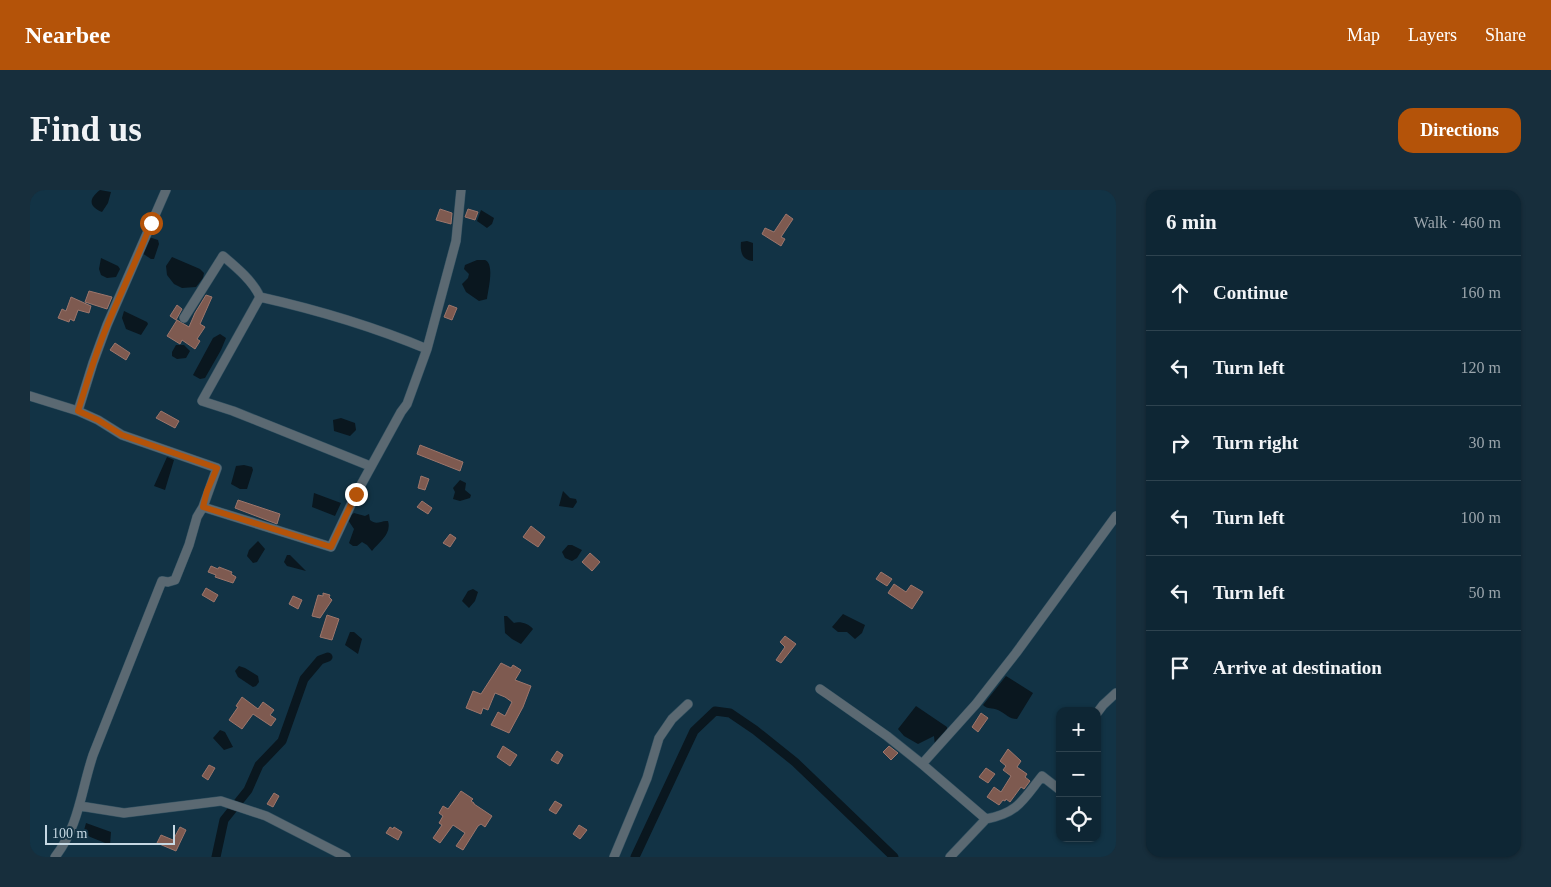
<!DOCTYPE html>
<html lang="en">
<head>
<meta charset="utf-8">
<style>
  :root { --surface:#0e2634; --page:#172e3c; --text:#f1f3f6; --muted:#9ba5ac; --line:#2e434f; --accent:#b45309 }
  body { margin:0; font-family:"Times New Roman",serif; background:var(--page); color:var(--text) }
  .controls { position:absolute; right:15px; bottom:15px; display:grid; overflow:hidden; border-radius:10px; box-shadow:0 1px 4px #0004 }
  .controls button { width:45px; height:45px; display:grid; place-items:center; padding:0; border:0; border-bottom:1px solid var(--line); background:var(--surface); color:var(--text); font:25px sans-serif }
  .scale { position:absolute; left:15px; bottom:12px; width:130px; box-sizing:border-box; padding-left:5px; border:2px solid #c6d8e3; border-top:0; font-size:14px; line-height:18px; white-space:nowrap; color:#c6d8e3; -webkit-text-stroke:4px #123345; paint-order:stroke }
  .stop { position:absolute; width:15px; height:15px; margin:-11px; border:4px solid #b45309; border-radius:50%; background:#fff }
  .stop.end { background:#b45309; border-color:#fff; box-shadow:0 1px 5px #0008 }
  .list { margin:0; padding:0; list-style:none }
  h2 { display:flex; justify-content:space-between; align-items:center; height:65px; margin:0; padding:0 20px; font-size:21px }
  h2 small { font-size:16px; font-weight:400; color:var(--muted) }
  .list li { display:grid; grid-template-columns:32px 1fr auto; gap:15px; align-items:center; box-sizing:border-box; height:75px; padding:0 20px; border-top:1px solid var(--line) }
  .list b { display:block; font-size:19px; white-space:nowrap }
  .list em { font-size:16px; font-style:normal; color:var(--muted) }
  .icon { flex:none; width:28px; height:28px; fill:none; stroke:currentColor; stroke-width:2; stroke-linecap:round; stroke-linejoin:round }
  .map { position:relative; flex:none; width:1086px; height:667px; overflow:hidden; border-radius:15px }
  header { display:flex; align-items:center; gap:30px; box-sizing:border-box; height:70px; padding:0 25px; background:var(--accent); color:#fff }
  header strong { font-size:24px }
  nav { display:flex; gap:28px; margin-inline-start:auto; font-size:18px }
  .intro { display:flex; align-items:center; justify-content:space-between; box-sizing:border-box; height:120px; padding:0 30px }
  h1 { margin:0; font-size:35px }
  .button { padding:12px 22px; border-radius:15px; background:var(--accent); color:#fff; font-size:18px; font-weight:700 }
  main { display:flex; gap:30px; padding:0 30px }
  aside { flex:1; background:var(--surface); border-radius:15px; box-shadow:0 1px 4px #0004 }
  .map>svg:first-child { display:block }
  .water { fill:#0a171f }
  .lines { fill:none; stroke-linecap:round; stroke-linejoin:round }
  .canal { stroke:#0a171f; stroke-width:9 }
  .building { fill:#7e5a50; stroke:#9c766c }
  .minor-casing { stroke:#325161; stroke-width:10 }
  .minor { stroke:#5b6972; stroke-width:9 }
  .route { stroke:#b45309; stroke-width:6 }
</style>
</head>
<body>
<header>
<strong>Nearbee</strong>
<nav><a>Map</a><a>Layers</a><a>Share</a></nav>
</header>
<div class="intro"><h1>Find us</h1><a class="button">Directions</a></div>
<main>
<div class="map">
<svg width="1086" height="667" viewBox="0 0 1086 667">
  <rect width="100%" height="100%" fill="#123345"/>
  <path class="water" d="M70,0L81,2L78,13L72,22C59,17 58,9 70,0Z
    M451,20L464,28L462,34L457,38L447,31Z
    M119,47L128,50L129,54L124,69H121L112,63Z
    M717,51L723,53V71C712,70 710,62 711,52Z
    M142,67L170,79L174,83L173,88L166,97L152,98L144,94L137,85L136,76Z
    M71,68L88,76L90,79L86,87L77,88L71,85L69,79Z
    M447,70C448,70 455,70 455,70C465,74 458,100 457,109L449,111L436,102L432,94L438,88L439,84L434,79L435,75Z
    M94,121L117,132L118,134L111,145L96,139L92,128Z
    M190,144L196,148L191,160L175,188L170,189L163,185L183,148Z
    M146,155H154L160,161L156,168L147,169L142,166V162Z
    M311,228L325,233L326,240L320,246L304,241L303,230Z
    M137,267L144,270L135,300L124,296Z
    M214,275L222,277L223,280L217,299H210L201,294L206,276Z
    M430,290L436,293L435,300L441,305L440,308L430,311L423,309L425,302L423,298Z
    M533,301L540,308L546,309L547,312L543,318L529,316Z
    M284,303L311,313L305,326L282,317Z
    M324,323L335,326L339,324L340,330C347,336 351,330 358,331C362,344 349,352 342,361L337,355L332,352L327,356H323L319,353L324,339L318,330L320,326Z
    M228,351L235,359L227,372L223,373L217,366L219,360Z
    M538,355H542L552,360L547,368L542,371L535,368L532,362Z
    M257,365H260L276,381L257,376L254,372Z
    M443,399L448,402L445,411L439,418L432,411L438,401Z
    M813,424L835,435L832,443L825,449L817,442H808L802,437Z
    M474,426H477L484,433C490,431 499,434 503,439L491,454L482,449L475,443Z
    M320,442H324L332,449L328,464L315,455Z
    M209,476L215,478L228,486L229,492L226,496L223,497L208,487L205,481Z
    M976,486L1003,503L987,529C979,529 976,524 968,520C962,517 958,520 953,515Z
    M886,516L917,537V541L905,556L904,546L888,554L874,546L868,539Z
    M190,540L195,542L203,557L194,560L183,548Z
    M56,633L81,642L80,655L53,644Z"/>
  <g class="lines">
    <path class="canal" d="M186,667L194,630L218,600L229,575L252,551L274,489L290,470L298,467
      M605,667L664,541L685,521L700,523L725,540L765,572L864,667"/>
  </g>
  <path class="building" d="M410,19L422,23L421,34L406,30Z
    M438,19L448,22L445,30L435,27Z
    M756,24L763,29L751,47L755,49L751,56L732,44L735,38L744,42Z
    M59,101L82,107L77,119L55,112Z
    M176,105L182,107L170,134L175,137L167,149L170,151L165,159L152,150L150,154L137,146L147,130L159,137L165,123Z
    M41,107L61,116L59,123L48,120L44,131L40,129L39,132L28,128L32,119L36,121Z
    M147,115L152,119L146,130L140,126Z
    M419,115L427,118L422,130L414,127Z
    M85,153L100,163L96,170L80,160Z
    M131,221L149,231L145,238L126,228Z
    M390,255L433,272L430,281L387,264Z
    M391,286L399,289L395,300L388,298Z
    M208,310L250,324L247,334L205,318Z
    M392,311L402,318L398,324L387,317Z
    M501,336L515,347L508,357L493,347Z
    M420,344L426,348L420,357L413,353Z
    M560,363L570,372L562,381L552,372Z
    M181,376L188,379L189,377L202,382L201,384L206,387L203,393L185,387L186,385L178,382Z
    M851,382L862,389L857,396L846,389Z
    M864,394L876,402L881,395L893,402L882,419L858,403Z
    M176,398L188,405L184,412L172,405Z
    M293,403L300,405L299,407L302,410L290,428L282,426L288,405L293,406Z
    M263,406L272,410L268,419L259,414Z
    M297,425L309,429L302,450L290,447Z
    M755,446L766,454L751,473L746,470L755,457L750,452Z
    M471,473L481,478L483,475L491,480L485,490L501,496L493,517L479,543L461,535L468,522L475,526L482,512L475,507L465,503L458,520L453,518L451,524L436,518L443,501L451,504Z
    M212,507L228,519L233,512L244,520L240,525L246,529L241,536L223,524L212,539L199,530L208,517L206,516Z
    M951,523L958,528L948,542L942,537Z
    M473,556L487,565L480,576L467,567Z
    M859,556L868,563L861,570L853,562Z
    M978,559L991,571L987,577L997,584L995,587L1000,591L994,599L991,597L980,612L976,609L975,611L973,610L969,615L957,607L964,597L971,602L981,586L973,580L976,576L970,571Z
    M527,561L533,565L528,574L521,570Z
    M179,575L185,578L178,590L172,586Z
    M956,578L965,584L958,593L949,587Z
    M431,601L443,609L441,611L444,613V614L462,626L455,637L451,634L448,636L433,660L426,656L435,643L423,635L410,653L403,648L412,635L409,633L413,626L409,623L413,616L418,619Z
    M244,603L249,606L243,617L237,614Z
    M525,611L532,615L526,624L519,620Z
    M549,635L557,640L550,649L543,644Z
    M150,637L156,640L146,661L127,653L131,645L143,650Z
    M360,637L363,639L364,637L372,642L368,650L356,643Z"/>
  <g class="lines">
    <g class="minor-casing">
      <path id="minor" d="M230,107L172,211L203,221L340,276
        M154,128L193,66C206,77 223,91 230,107C288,120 342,136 397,159L426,51L431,0
        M0,206L48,221
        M173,317L301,357L326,304L371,222L377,214L397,159
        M790,499L857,546L892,574
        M1067,523L1073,515L1086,503
        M50,616L94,623L191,611L236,626L316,667
        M956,629C988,623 993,610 1012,586L1030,600
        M25,667C49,636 51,601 63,565L128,401L132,391L138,392L145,390L159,355L167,327L173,317L187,278L92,245L68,230L48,221L63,173L77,135L136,0
        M584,667L617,588L629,548L642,529L658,514
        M920,667L956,629L892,574L946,514L986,463L1086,326"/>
    </g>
    <use href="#minor" class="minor"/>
  </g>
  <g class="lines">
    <path class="route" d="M121,33C108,68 91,102 77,136C65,164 57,193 48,221L68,230L92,245L187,278L177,301L173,317L301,357L326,304"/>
  </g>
</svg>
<div class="controls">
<button>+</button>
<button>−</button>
<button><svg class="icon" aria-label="locate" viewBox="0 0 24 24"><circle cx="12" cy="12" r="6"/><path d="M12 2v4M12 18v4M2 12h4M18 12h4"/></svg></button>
</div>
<div class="scale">100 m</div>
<div class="stop" style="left:121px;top:33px"></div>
<div class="stop end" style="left:326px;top:304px"></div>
</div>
<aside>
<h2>6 min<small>Walk · 460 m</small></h2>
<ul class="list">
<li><svg class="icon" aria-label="ahead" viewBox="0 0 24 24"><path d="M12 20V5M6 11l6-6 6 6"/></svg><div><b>Continue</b></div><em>160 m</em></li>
<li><svg class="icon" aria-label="left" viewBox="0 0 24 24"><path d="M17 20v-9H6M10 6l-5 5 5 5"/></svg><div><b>Turn left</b></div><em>120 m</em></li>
<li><svg class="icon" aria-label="right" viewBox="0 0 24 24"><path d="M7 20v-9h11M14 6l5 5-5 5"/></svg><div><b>Turn right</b></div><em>30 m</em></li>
<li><svg class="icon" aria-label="left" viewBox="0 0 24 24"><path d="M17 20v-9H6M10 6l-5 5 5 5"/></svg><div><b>Turn left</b></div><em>100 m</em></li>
<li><svg class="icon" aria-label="left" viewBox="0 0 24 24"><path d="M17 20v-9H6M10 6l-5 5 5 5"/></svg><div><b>Turn left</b></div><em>50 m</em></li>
<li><svg class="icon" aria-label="arrive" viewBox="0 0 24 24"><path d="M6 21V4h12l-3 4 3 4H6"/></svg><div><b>Arrive at destination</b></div></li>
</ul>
</aside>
</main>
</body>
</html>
